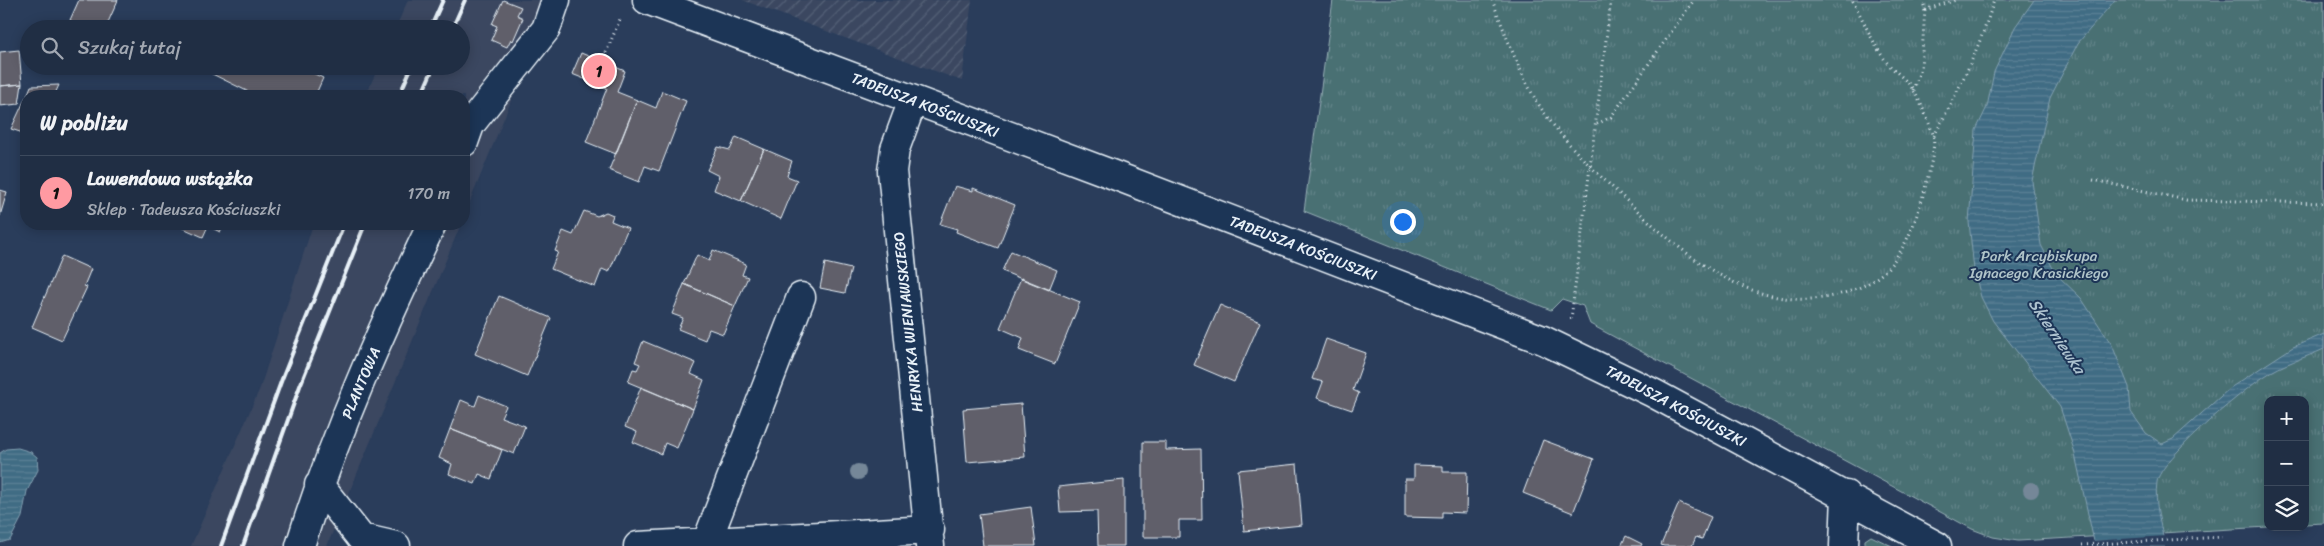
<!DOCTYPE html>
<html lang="pl">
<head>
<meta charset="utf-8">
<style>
  :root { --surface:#202e44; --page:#2d3a4f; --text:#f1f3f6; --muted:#a2a8b2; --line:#3d4a5d; --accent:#ff9aa2 }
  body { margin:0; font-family:Sriracha,sans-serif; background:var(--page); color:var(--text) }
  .controls { position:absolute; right:15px; bottom:15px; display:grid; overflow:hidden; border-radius:10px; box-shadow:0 2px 12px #0003 }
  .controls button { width:45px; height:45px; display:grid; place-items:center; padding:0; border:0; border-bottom:1px solid var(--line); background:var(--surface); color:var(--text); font:25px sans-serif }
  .you { position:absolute; left:1402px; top:221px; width:18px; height:18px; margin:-12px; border:4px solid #fff; border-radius:50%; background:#1a73e8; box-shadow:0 0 0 8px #1a73e833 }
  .badge { display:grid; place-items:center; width:32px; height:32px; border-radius:50%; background:var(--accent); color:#111; font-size:16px; font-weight:700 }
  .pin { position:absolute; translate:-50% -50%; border:2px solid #fff; box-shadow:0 1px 5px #0006 }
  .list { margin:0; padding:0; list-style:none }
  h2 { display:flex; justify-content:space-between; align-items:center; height:65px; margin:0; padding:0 20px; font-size:21px }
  h2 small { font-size:16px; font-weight:400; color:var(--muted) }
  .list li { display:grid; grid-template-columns:32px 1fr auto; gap:15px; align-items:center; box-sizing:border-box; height:75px; padding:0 20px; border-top:1px solid var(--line) }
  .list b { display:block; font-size:19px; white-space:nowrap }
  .list p { margin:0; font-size:16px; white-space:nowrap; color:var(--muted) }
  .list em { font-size:16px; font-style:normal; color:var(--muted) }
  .icon { flex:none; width:28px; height:28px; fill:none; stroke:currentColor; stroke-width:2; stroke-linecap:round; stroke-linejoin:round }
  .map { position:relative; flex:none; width:2324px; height:546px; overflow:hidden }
  .search { position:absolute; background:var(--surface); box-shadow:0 2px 12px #0003; left:20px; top:20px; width:450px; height:55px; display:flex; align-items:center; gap:12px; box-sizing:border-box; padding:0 18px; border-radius:28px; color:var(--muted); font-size:19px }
  .panel { position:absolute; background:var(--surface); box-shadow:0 2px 12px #0003; left:20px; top:90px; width:450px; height:140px; border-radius:20px }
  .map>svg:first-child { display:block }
  .built { fill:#3a4760 }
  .industrial { fill:url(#industrial-furrows) }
  .grass { fill:#486f73; stroke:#98b0b6 }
  .park { fill:url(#park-tufts); stroke:#98b0b6 }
  .water { fill:url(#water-rules); stroke:#83a1b2 }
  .pier { fill:#2a3d5b }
  .building { fill:#605f6a; stroke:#e8f1f8 }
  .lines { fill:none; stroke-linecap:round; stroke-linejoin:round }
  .minor-casing { stroke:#e8f1f8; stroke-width:31 }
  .path { stroke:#e8f1f8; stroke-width:3; stroke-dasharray:1 4; stroke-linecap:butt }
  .minor { stroke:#1d3557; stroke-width:28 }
  .rail { stroke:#e8f1f8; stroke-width:4 }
  .tree { fill:#748798 }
  .labels { text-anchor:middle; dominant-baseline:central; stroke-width:4; stroke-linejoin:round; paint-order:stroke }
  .street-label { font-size:15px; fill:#e8f1f8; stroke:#1d3557 }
  .park-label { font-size:15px; fill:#b0c4c9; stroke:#1d3557 }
  .water-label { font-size:16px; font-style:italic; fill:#adc2cf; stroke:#1d3557 }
</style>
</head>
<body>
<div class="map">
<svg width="2324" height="546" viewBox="0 0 2324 546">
  <defs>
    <pattern id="industrial-furrows" width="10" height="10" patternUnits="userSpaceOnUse" patternTransform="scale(1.25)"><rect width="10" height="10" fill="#3a4760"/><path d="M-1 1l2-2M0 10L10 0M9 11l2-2" fill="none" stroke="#566278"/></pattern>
    <pattern id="park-tufts" width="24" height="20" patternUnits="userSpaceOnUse" patternTransform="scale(1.25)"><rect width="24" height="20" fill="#486f73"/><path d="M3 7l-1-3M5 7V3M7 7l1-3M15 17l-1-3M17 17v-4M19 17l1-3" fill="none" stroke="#628488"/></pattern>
    <pattern id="water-rules" width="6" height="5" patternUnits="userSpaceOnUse" patternTransform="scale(1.25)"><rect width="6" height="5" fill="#406c84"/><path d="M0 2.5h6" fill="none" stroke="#5c8196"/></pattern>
  </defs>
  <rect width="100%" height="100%" fill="#2a3d5b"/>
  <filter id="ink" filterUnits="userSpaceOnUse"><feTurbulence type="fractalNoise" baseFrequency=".02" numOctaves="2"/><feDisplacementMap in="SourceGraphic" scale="10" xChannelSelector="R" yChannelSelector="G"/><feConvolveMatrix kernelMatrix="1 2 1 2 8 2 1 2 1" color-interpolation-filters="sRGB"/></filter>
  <g filter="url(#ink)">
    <path class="built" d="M408,0H549L538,35L464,216V96H365L379,66H461V29H395Z
      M313,224H461L327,546H191L260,388Z"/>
    <path class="industrial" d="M742,0H972L962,81Z"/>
    <path class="grass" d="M1871,536L1892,546H1865V540Z"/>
    <path class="park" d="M1333,0H2324V523L2305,524V400H2268V527L2018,541L1993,537L1972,529L1590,324L1583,306L1562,299L1551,310L1304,211Z"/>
    <path class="water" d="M2034,0H2115L2078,43L2050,98L2032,181L2041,245L2056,274L2081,298L2112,345L2129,387L2131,412L2146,433L2162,444L2173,439L2230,388L2293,347L2324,334V349C2305,358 2282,364 2265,376C2243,390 2160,459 2157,482C2154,504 2161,525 2165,546H2095L2074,450L2060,407L1993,321L1981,297L1974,270L1969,222L1976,130L1987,107L1994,72L2015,27Z
      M18,448L31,452L37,457L38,470L27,491L22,517L10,540L0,543V453L6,449Z"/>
    <path class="pier" d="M2166,536L2168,546H2092L2091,541Z"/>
    <path class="building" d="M79,0H118L105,29H75L77,24L70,20Z
      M503,0L521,7L517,15L523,18L513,41L511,39L507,47L491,40L497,26L492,24Z
      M19,50L22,84L0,86V52Z
      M581,53L625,71L617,92L637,100L616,154L586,142L607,88L572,74Z
      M196,66H298L323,78L315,96H257Z
      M22,84L19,104L0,106V86Z
      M59,85L54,96H27L31,86Z
      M662,91L686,101L659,171L645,166L639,182L609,170L637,100L656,108Z
      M26,97V134L11,129Z
      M736,137L764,149L741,201L714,190L719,176L707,170L718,147L730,150Z
      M764,149L792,161L787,176L797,180L781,219L741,201Z
      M955,186L973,191V188L1015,205L998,248L956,232L957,229L940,224Z
      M0,190L7,192L0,216Z
      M584,211L597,216L606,212L613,215L611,221L628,228L609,272L602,269L595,287L551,269L558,252L555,251L563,231L573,235Z
      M174,224H224L220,232L208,226L203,237Z
      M713,250L746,264L742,275L748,277L735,306L684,284L697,255L709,261Z
      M1011,251L1057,270L1049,290L1002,271Z
      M62,256L91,269L84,286L87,287L62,340L32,327Z
      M825,263L851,269L845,293L820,288Z
      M1021,278L1080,302L1055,364L1019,350L1023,338L1000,328Z
      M684,284L735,306L723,334L709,329L705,340L678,329L683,318L672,314Z
      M499,296L551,318L527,376L475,354Z
      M1220,305L1260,322L1234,382L1194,365Z
      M1326,339L1366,353L1353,390L1359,393L1352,410L1317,398L1323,382L1312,379Z
      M643,341L696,363L691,374L704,380L693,409L628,382L633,369L637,370L640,364L635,362Z
      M641,387L693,409L677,448L665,443L661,454L633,442L637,432L625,427Z
      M479,395L506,406L501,417L525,426L514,454L450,429L461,400L475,406Z
      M1021,404L1025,457L967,462L963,409Z
      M450,429L502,450L491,479L479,474L475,484L449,474L452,464L439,458Z
      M1543,440L1594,459L1573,513L1523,493Z
      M1143,442H1166V450L1201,449L1202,520H1179V537H1143Z
      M1297,464L1302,525L1244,531L1238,470Z
      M1414,465L1443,466V472H1467L1466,513L1442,512V518L1405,517V479H1414Z
      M1124,480V546H1098L1097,511L1060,512L1058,487Z
      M1679,503L1711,517L1702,539L1696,537L1692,546H1664L1661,545Z
      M1031,507L1036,546H983L979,514Z
      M1626,536L1642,544L1641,546H1621Z"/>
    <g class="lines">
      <g class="minor-casing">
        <path id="minor" d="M647,0L1106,172L1543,340L1653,393L1937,546
          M913,100L895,149L892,171L930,546
          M464,142L470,125L546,29L556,0
          M319,485L361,538L396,546
          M706,544L801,297
          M300,546C334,435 382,328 432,224
          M638,546L930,530
          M1844,546L1846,495"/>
      </g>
      <path class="path" d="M1492,0C1509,42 1523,86 1551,122C1573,151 1599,175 1625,199C1684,255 1756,320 1844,293C1879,283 1895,265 1910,233C1918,216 1938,150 1933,134C1928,120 1921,103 1914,91C1907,79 1893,71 1885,60C1872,42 1863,19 1852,0
        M1923,0L1925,10L1956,0
        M602,62L621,17
        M1913,90L1921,68L1925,10
        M1597,124L1611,117L1694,0
        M1934,136C1957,93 1980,48 1994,0
        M2093,180L2186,200L2324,203
        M1571,319L1611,0
        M2082,545L2222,537"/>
      <use href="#minor" class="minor"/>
      <path class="rail" d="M430,29L443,0
        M452,29L465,0
        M399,96L412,66
        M421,96L434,66
        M221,546L282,379L344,224
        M243,546L300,386L365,224"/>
    </g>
    <g class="tree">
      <circle cx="858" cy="472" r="8"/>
      <circle cx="2031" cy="490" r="8"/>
    </g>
  </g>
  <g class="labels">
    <g class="street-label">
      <text transform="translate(925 105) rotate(21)">TADEUSZA KOŚCIUSZKI</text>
      <text transform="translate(1303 248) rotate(21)">TADEUSZA KOŚCIUSZKI</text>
      <text transform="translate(908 322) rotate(-96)">HENRYKA WIENIAWSKIEGO</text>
      <text transform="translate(361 383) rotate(-67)">PLANTOWA</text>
      <text transform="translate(1676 406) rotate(28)">TADEUSZA KOŚCIUSZKI</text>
    </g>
    <g class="park-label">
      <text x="2039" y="256">Park Arcybiskupa<tspan x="2039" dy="17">Ignacego Krasickiego</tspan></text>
    </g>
    <g class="water-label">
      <text transform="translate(2057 336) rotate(56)">Skierniewka</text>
    </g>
  </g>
</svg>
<div class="controls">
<button>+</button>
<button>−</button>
<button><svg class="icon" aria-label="layers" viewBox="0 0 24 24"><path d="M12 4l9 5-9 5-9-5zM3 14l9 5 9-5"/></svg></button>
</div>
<div class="you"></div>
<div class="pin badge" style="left:599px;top:71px">1</div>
<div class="search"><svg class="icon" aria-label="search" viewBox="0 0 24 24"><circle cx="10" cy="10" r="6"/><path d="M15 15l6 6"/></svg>Szukaj tutaj</div>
<section class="panel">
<h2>W pobliżu<small></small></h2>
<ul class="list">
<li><span class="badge">1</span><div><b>Lawendowa wstążka</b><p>Sklep · Tadeusza Kościuszki</p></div><em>170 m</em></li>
</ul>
</section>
</div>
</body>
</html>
